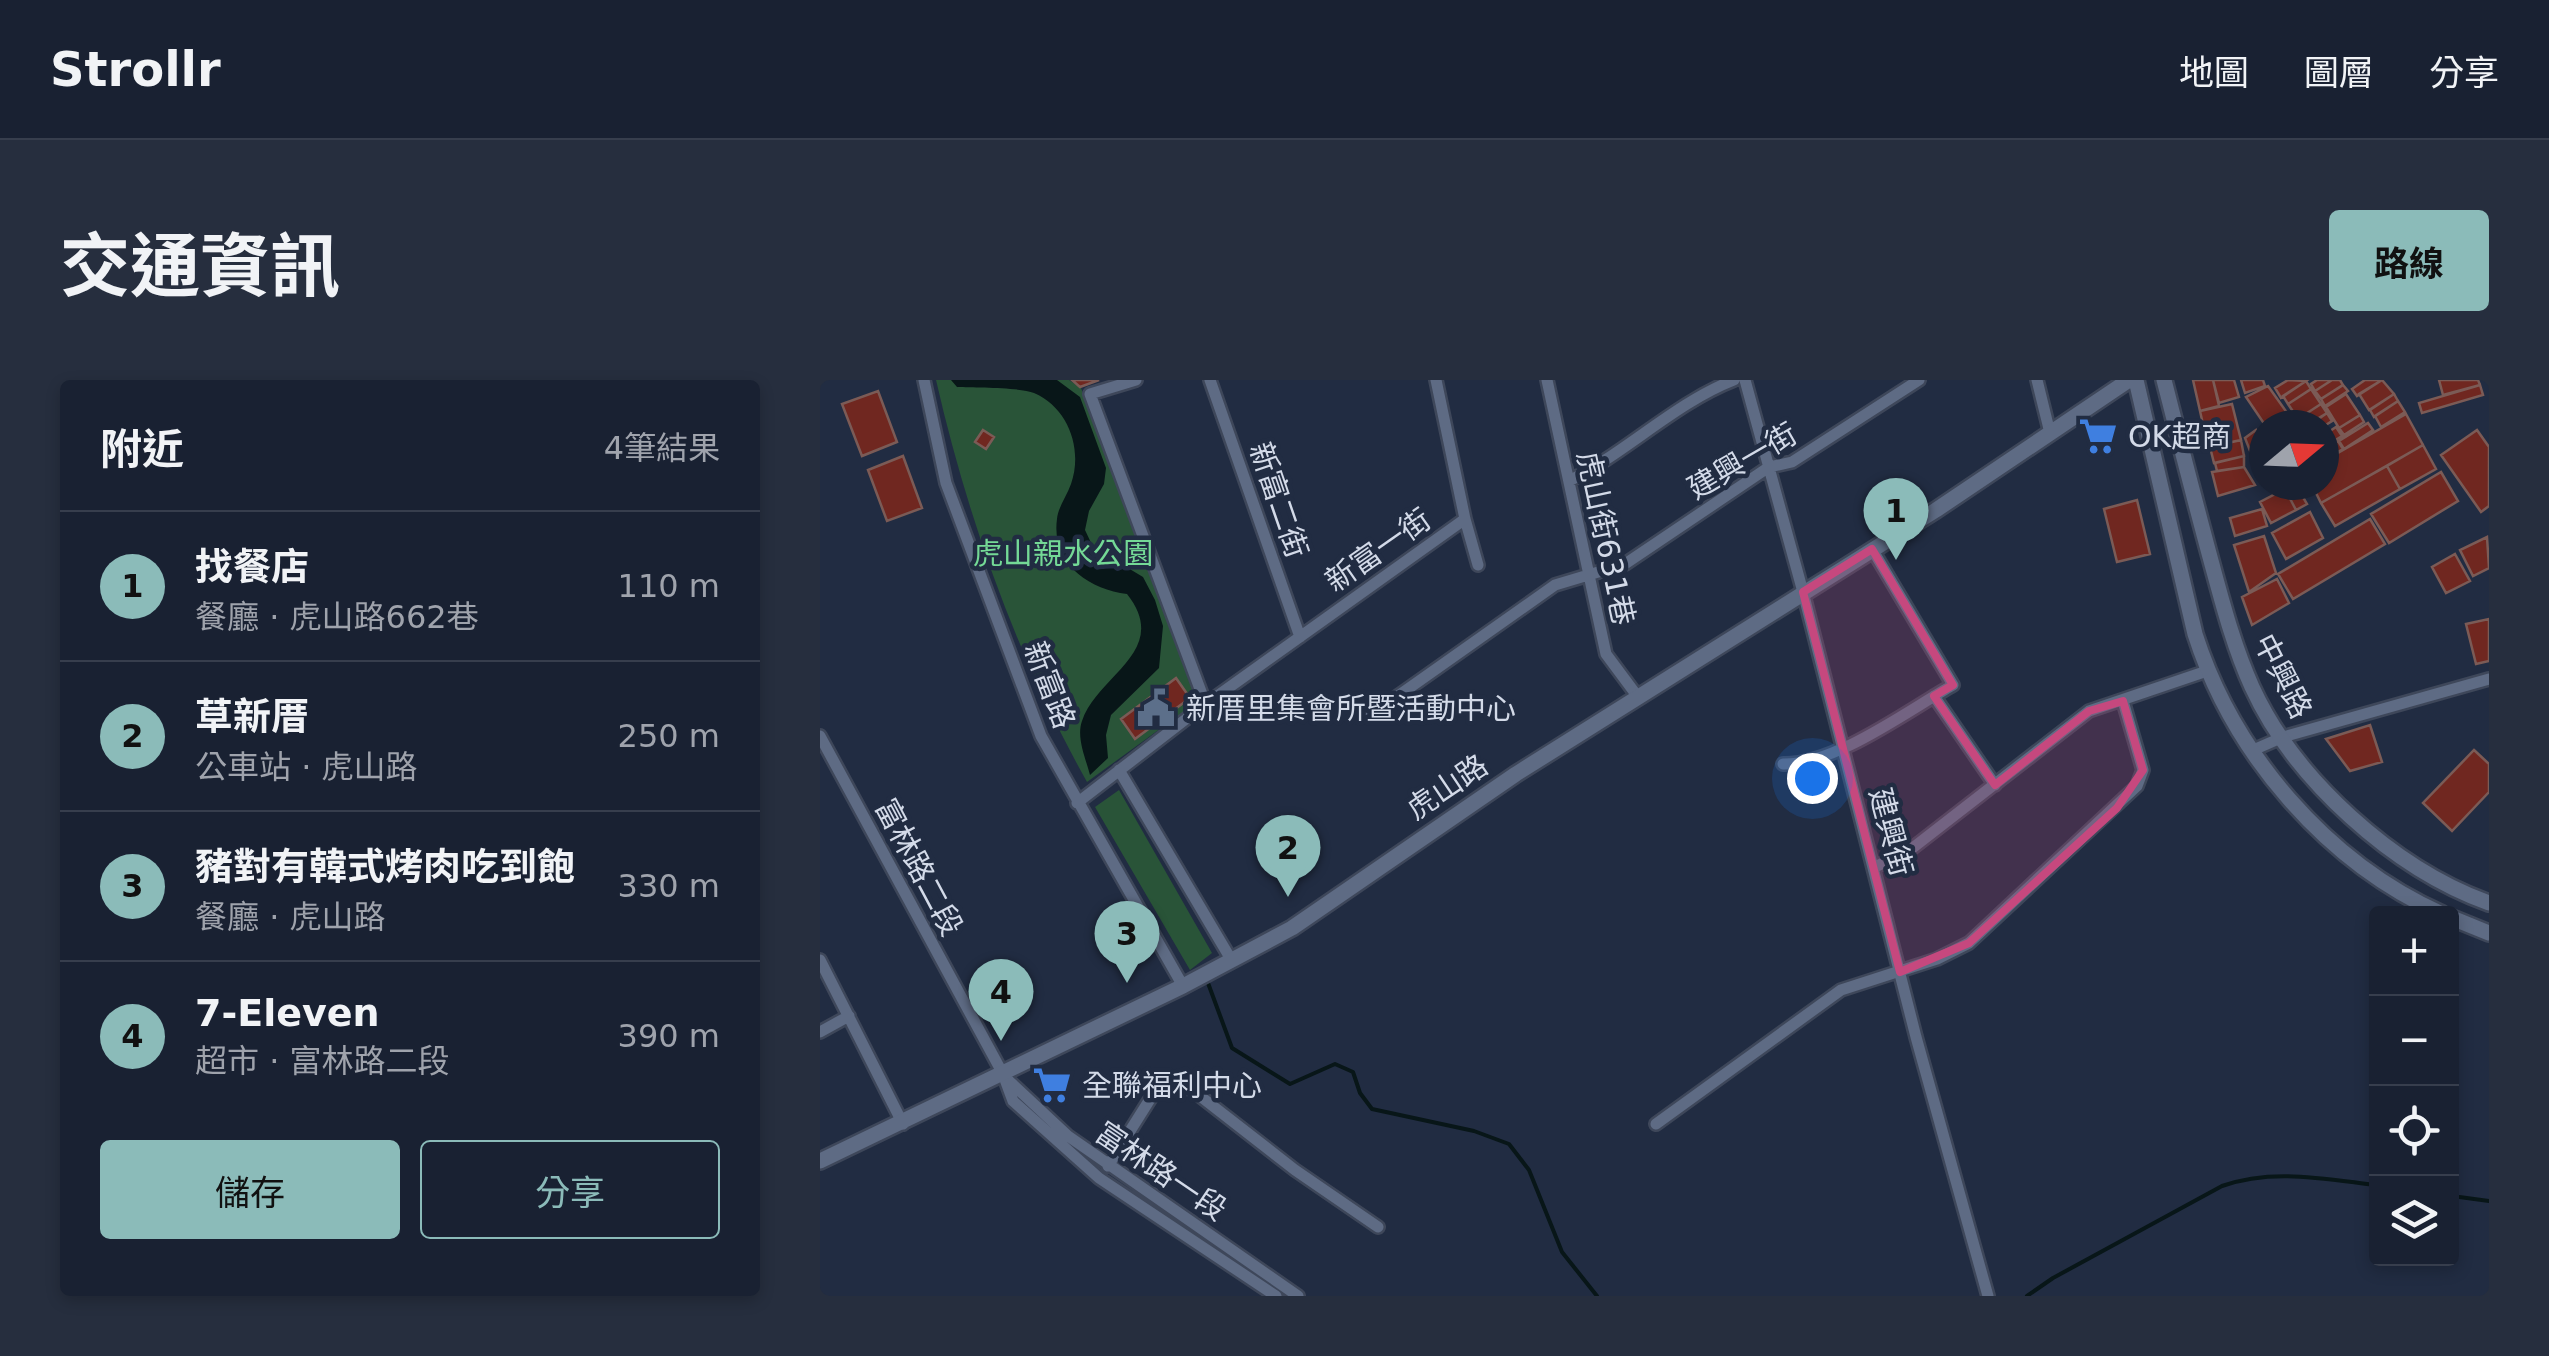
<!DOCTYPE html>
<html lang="zh-TW">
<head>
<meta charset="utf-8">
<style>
  :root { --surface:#192132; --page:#262e3e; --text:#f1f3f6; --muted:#9fa3ac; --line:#373e4d; --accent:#8bbbb9 }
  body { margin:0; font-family:"DejaVu Sans","Noto Sans TC",sans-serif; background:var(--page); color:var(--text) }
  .controls { position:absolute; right:30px; bottom:30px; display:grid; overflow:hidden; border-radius:10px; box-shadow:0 5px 15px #0003 }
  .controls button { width:90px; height:90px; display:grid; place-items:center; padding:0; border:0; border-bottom:2px solid var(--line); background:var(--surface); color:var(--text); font:50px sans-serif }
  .compass { position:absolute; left:1429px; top:30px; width:90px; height:90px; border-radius:50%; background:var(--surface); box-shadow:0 5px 15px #0003; rotate:71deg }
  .you { position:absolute; left:992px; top:398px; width:35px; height:35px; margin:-25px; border:8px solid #fff; border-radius:50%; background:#1a73e8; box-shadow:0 0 0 15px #1a73e833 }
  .badge { display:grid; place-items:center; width:65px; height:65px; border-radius:50%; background:var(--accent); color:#111; font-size:32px; font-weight:700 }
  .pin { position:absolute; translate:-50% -82px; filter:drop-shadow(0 2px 5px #0008) }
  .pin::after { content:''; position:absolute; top:52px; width:35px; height:30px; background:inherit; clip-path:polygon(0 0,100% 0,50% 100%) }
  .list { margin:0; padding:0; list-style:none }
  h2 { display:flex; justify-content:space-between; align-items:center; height:130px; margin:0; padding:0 40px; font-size:42px }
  h2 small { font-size:32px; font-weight:400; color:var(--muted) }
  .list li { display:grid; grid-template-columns:65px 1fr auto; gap:30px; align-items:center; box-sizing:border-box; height:150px; padding:0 40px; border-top:2px solid var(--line) }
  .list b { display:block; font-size:38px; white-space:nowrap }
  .list p { margin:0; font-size:32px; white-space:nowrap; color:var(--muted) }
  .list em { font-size:32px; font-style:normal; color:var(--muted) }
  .actions { display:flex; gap:20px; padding:30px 40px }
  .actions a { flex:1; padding:22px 0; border:2px solid var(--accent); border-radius:10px; text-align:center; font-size:35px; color:var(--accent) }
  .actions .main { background:var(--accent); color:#111 }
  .icon { flex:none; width:55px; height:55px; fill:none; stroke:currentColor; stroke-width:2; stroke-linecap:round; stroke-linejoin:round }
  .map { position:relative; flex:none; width:1669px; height:916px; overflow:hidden; border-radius:10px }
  header { display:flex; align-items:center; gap:60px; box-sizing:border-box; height:140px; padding:0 50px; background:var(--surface); border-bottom:2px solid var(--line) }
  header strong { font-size:48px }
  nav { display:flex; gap:55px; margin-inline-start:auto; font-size:35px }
  .intro { display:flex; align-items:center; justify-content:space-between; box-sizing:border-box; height:240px; padding:0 60px }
  h1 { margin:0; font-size:70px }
  .button { padding:25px 45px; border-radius:10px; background:var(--accent); color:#111; font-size:35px; font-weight:700 }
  main { display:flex; gap:60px; padding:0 60px }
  aside { flex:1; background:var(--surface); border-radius:10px; box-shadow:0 5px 15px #0003 }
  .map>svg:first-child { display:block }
  .green { fill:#295438 }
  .water { fill:#081618 }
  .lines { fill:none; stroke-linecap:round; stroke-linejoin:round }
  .stream { stroke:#081618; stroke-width:4 }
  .building { fill:#702720; stroke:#7b5b56; stroke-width:2.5 }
  .street-casing { stroke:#3e475a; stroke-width:16 }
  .secondary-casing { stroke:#3e475a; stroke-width:20 }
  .street { stroke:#5e6b84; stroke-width:11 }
  .secondary { stroke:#5e6b84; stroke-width:15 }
  .marked { fill:#c6487e; fill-opacity:0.2; stroke:#c6487e; stroke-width:8; stroke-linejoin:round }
  .labels { text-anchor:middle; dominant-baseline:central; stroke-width:9; stroke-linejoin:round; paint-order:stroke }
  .poi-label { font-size:30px; fill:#d3dae8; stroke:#212c42; text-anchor:start }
  .street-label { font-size:30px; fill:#d3dae8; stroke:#212c42 }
  .park-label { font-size:30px; fill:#74d996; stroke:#212c42 }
</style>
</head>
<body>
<header>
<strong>Strollr</strong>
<nav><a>地圖</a><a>圖層</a><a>分享</a></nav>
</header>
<div class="intro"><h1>交通資訊</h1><a class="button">路線</a></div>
<main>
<aside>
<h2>附近<small>4筆結果</small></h2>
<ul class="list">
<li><span class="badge">1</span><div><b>找餐店</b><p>餐廳 · 虎山路662巷</p></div><em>110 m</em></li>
<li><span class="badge">2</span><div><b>草新厝</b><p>公車站 · 虎山路</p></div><em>250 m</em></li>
<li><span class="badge">3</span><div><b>豬對有韓式烤肉吃到飽</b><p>餐廳 · 虎山路</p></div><em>330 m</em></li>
<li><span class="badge">4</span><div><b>7-Eleven</b><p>超市 · 富林路二段</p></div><em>390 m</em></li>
</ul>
<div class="actions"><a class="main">儲存</a><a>分享</a></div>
</aside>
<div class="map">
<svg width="1669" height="916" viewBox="0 0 1669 916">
  <rect width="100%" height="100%" fill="#212c42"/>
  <path class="green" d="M116,0H249L261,8L377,322L267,402C197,277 148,140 116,0Z
    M299,410L392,573L370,590L275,427Z"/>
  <path class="water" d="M131,0H237L260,17L286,88L284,104L269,131L265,150L273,167L323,197L335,220L343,246L339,288L291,335L286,355L288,378L270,395C266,379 256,358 262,341C277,295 352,271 307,214C268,209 231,183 237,139C238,127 247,116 251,104C263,70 249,28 214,13C200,7 154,8 137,7Z"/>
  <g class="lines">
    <path class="stream" d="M388,603L412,668L470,704L515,684L533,692L540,713L552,729L654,751L689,764L709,790L742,872L777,916
      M1632,816L1669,821
      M1207,916L1233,898L1402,806C1452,788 1505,799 1556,805"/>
  </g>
  <path class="building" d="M252,0H279L260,7Z
    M1373,0H1393L1399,26L1380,31Z
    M1393,0H1414L1419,17L1399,23Z
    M1421,0H1443L1445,6L1425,13Z
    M1468,0L1486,1L1461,18L1455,8Z
    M1497,0H1512L1495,11L1491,4Z
    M1512,0H1520L1523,5L1501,19L1495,11Z
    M1545,0H1562L1537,16L1532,9Z
    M1562,0L1574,14L1549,30L1539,14Z
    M1619,0H1658L1660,5L1623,15Z
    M1486,1L1491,9L1468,24L1463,16Z
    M1523,5L1528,11L1505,26L1501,19Z
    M1660,5L1663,15L1602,33L1599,23Z
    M1448,6L1470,37L1458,45H1445L1426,17Z
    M1491,9L1501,24L1478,39L1468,24Z
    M58,11L77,62L42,76L22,24Z
    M1526,14L1540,35L1519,48L1506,27Z
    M1574,14L1578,21L1554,37L1550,30Z
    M1578,21L1585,32L1561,47L1555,36Z
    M1412,24L1421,60L1388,67L1380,31Z
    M1501,24L1507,33L1487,45L1481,37Z
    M1507,33L1512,41L1504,46L1490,45Z
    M1586,34L1603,65L1501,123L1492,105H1504V81Z
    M1540,35L1544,42L1524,55L1519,48Z
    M1548,43L1553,50L1524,69L1519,61Z
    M1516,47L1522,56L1504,67V55Z
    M163,50L174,57L166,69L155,62Z
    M1436,50L1444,69L1432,76L1425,58Z
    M1657,50L1669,67V126L1661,132L1621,75Z
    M1421,60L1424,76L1394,83L1390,67Z
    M1518,61L1523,69L1505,79L1504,70Z
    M1603,65L1616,89L1580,109L1567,86Z
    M1444,70V102L1435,89L1433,76Z
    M83,76L102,128L67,141L48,90Z
    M1424,76V87L1397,91L1395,83Z
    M1567,86L1580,109L1515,146L1501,123Z
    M1424,87L1435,105L1398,116L1392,92Z
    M1621,92L1638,121L1569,163L1551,134Z
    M1472,105H1476L1487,124L1476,130L1465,109Z
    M1465,109L1476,130L1451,143L1440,122Z
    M1317,120L1330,174L1297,182L1284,129Z
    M1442,129L1447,146L1415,156L1410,138Z
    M1490,132L1503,158L1466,179L1452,153Z
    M1550,139L1565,164L1473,219L1458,194Z
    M1444,156L1456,193L1429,212L1414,165Z
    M1667,157L1669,188L1653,196L1640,170Z
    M1635,174L1650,201L1626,213L1612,187Z
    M1457,199L1469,223L1432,245L1422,217Z
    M1669,239V281L1656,284L1646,244Z
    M356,298L370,318L315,359L301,339Z
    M1550,345L1562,382L1530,391L1506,359Z
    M1654,370L1669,384V412L1632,451L1603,423Z"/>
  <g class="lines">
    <g class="street-casing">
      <path id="street" d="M104,0L126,103L221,356L363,606
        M316,0L270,14L386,325
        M390,0L480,257
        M616,0L645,139L658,185
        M727,0L786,274L818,317
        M925,0L983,212L1096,657L1168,916
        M1217,0L1230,53
        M749,101C807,72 855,23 914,0
        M1114,316L1175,405
        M551,335L735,205L805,184L949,87L972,82L1099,0
        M0,356L183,694L193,721L279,798L456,916
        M1431,371L1463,357L1669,299
        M963,384C1015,385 1087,331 1133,305L1052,169
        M299,390L412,581
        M257,423L379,329L645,139
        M1055,487L1090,470L1269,331L1387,291
        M0,580L83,744
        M0,652L29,636
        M189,701L248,756L478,916
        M836,744L1021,610L1117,579L1149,563L1317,406L1323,390L1303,321
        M288,786L332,716C345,706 355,706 371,709L475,790L558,847"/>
    </g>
    <g class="secondary-casing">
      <path id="secondary" d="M1316,0L1375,254C1413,373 1506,482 1622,534
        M1344,0C1359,59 1374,118 1390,177C1402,221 1413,265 1432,307C1474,399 1574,489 1669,523
        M1632,538L1669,553
        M0,781L363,606L472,548L696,394L1116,130L1309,0"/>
    </g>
    <use href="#street" class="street"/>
    <use href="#secondary" class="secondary"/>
  </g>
  <path class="marked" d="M1052,169L1133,305L1114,316L1175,405L1269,331L1303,321L1323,390L1297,428L1149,563L1080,592L983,212Z"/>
  <defs>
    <g id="supermarket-bare" transform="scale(3)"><path d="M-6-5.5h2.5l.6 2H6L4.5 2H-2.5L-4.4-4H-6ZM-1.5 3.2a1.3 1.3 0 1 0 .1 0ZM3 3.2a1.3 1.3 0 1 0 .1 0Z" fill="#3f7fe0" stroke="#212c42" stroke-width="2.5" paint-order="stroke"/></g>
    <g id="civic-bare" transform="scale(3)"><path d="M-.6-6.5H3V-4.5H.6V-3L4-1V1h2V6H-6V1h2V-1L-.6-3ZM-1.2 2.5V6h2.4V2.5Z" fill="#5c6f8a" stroke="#212c42" stroke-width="2.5" paint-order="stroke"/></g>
  </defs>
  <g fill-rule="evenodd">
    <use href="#supermarket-bare" x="1278" y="56"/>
    <use href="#civic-bare" x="336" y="328"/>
    <use href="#supermarket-bare" x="232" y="705"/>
  </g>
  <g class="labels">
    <g class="poi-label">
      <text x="1308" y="56">OK超商</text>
      <text x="366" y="328">新厝里集會所暨活動中心</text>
      <text x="262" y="705">全聯福利中心</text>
    </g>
    <g class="street-label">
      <text transform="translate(922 81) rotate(-30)">建興一街</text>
      <text transform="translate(459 120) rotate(71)">新富二街</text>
      <text transform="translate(786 158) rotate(78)">虎山街631巷</text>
      <text transform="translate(558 170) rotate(-35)">新富一街</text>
      <text transform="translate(1463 296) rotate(63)">中興路</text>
      <text transform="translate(230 305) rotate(69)">新富路</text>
      <text transform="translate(627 407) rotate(-34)">虎山路</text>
      <text transform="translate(1071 452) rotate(75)">建興街</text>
      <text transform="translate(99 487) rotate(62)">富林路二段</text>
      <text transform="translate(341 791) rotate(34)">富林路一段</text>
    </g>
    <g class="park-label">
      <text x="243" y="173">虎山親水公園</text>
    </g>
  </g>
</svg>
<div class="controls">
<button>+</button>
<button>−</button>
<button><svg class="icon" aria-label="locate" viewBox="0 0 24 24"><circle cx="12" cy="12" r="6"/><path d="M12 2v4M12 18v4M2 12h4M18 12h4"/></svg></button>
<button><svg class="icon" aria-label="layers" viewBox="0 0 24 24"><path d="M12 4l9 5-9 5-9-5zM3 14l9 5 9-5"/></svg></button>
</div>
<svg class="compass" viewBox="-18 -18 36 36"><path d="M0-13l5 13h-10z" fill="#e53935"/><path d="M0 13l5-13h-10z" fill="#9fa3ac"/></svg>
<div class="you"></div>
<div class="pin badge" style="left:1076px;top:180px">1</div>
<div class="pin badge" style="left:468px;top:517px">2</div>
<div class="pin badge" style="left:307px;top:603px">3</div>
<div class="pin badge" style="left:181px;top:661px">4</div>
</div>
</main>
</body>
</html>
